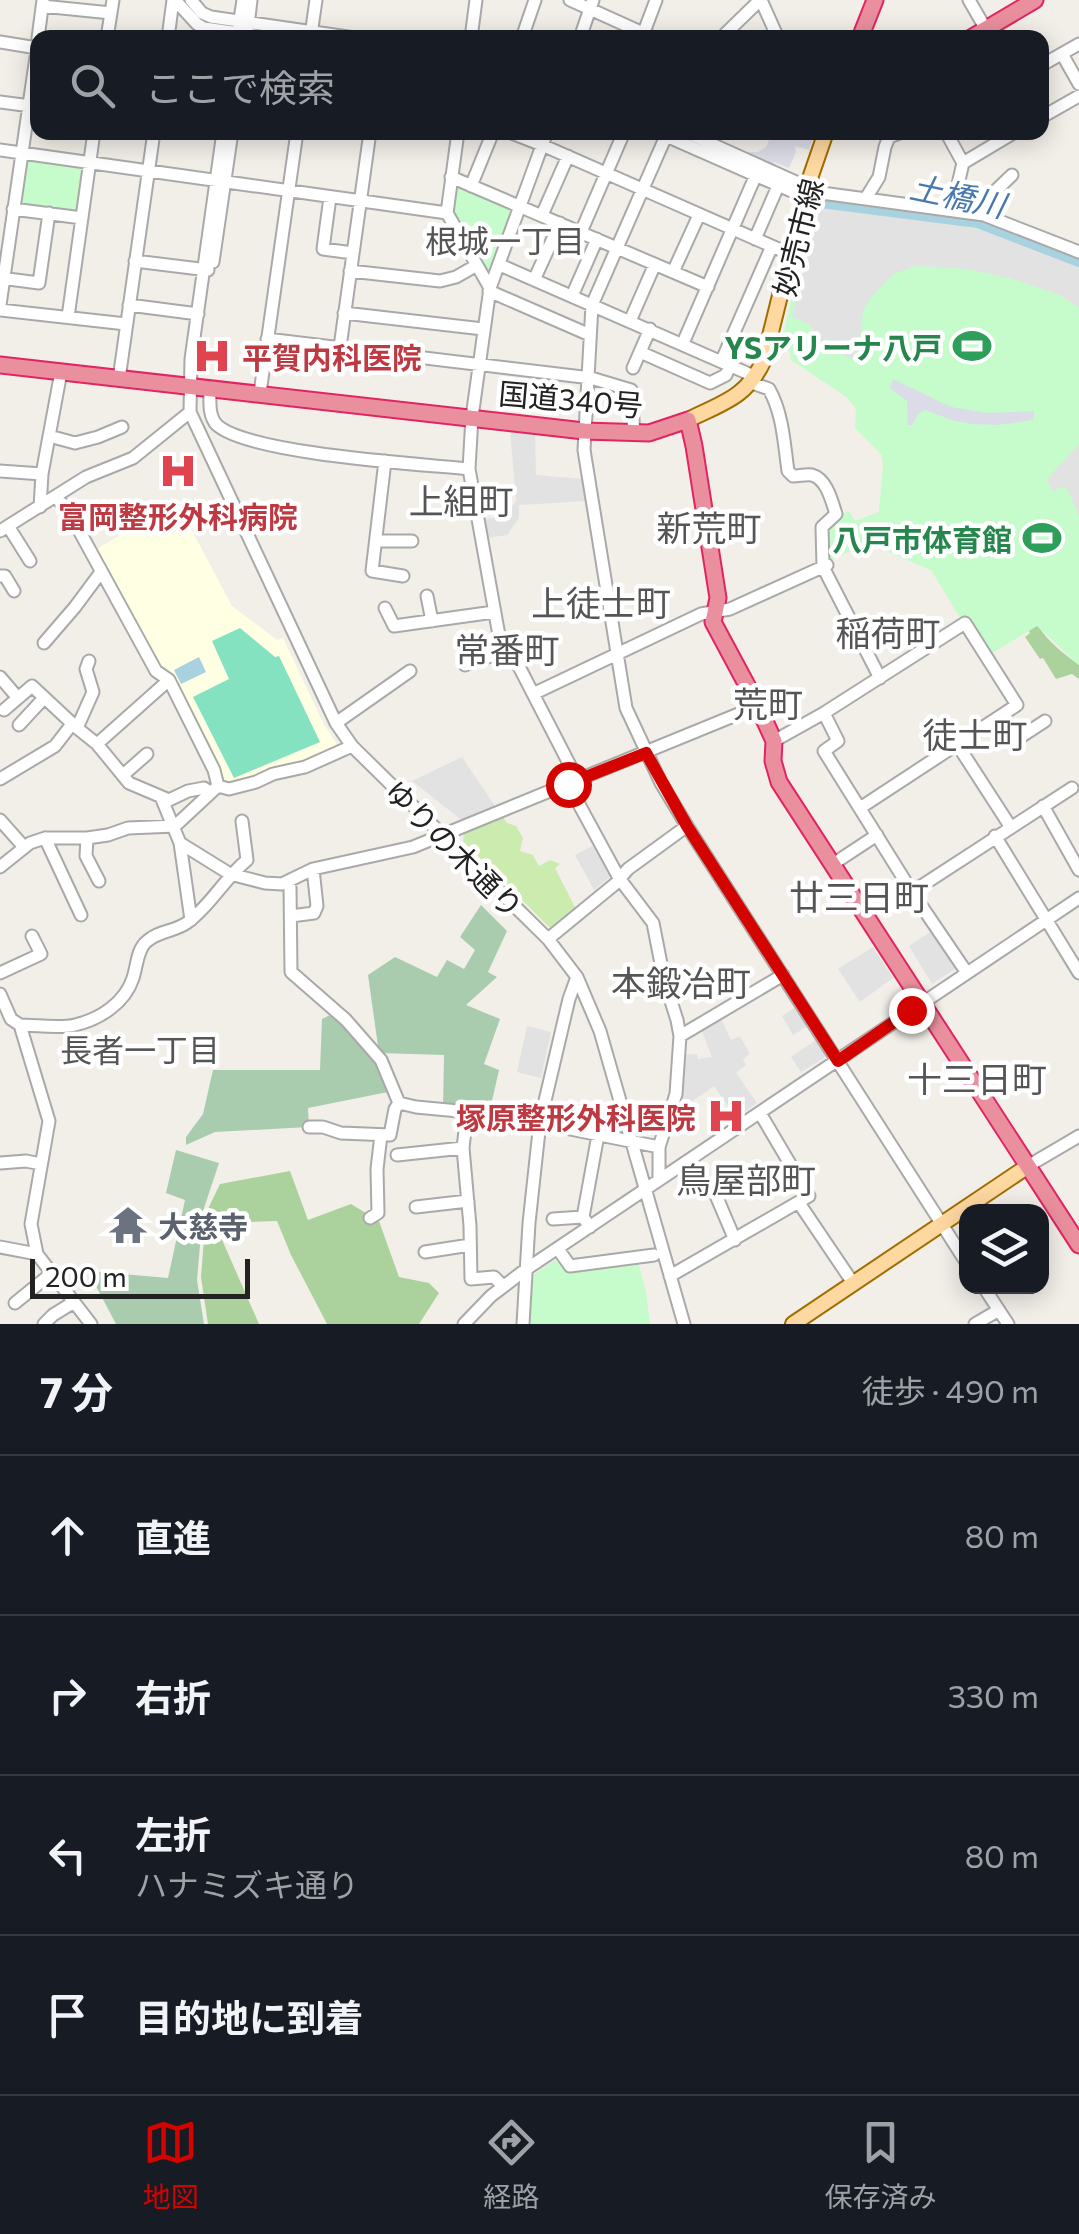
<!DOCTYPE html>
<html lang="ja">
<head>
<meta charset="utf-8">
<style>
  :root { --surface:#171b24; --page:#242831; --text:#f1f3f6; --muted:#9ea1a6; --line:#363941; --accent:#d30400 }
  body { margin:0; font-family:Commissioner,"Noto Sans JP",sans-serif; background:var(--page); color:var(--text) }
  .controls { position:absolute; right:30px; bottom:30px; display:grid; overflow:hidden; border-radius:20px; box-shadow:0 5px 25px #0003 }
  .controls button { width:90px; height:90px; display:grid; place-items:center; padding:0; border:0; border-bottom:2px solid var(--line); background:var(--surface); color:var(--text); font:50px sans-serif }
  .scale { position:absolute; left:30px; bottom:25px; width:220px; box-sizing:border-box; padding-left:10px; border:5px solid #222; border-top:0; font-size:28px; line-height:35px; white-space:nowrap; color:#222; -webkit-text-stroke:8px #fff; paint-order:stroke }
  .stop { position:absolute; width:30px; height:30px; margin:-22px; border:8px solid #d30400; border-radius:50%; background:#fff }
  .stop.end { background:#d30400; border-color:#fff; box-shadow:0 2px 10px #0008 }
  .list { margin:0; padding:0; list-style:none }
  h2 { display:flex; justify-content:space-between; align-items:center; height:130px; margin:0; padding:0 40px; font-size:42px }
  h2 small { font-size:32px; font-weight:400; color:var(--muted) }
  .list li { display:grid; grid-template-columns:65px 1fr auto; gap:30px; align-items:center; box-sizing:border-box; height:160px; padding:0 40px; border-top:2px solid var(--line) }
  .list b { display:block; font-size:38px; white-space:nowrap }
  .list p { margin:0; font-size:32px; white-space:nowrap; color:var(--muted) }
  .list em { font-size:32px; font-style:normal; color:var(--muted) }
  .icon { flex:none; width:55px; height:55px; fill:none; stroke:currentColor; stroke-width:2; stroke-linecap:round; stroke-linejoin:round }
  .map { position:relative; flex:none; width:1079px; height:1324px; overflow:hidden }
  .search { position:absolute; background:var(--surface); box-shadow:0 5px 25px #0003; left:30px; right:30px; top:30px; height:110px; display:flex; align-items:center; gap:25px; box-sizing:border-box; padding:0 35px; border-radius:20px; color:var(--muted); font-size:38px }
  .sheet { height:770px; background:var(--surface) }
  nav { display:flex; justify-content:space-around; align-items:center; box-sizing:border-box; height:140px; border-top:2px solid var(--line); background:var(--surface); font-size:28px; color:var(--muted) }
  nav a { display:grid; justify-items:center; gap:5px }
  nav .on { color:var(--accent) }
  .map>svg:first-child { display:block }
  .education { fill:#ffffe4 }
  .grass { fill:#cbecae }
  .forest { fill:#abd29c }
  .cemetery { fill:#a9ccaf }
  .park { fill:#c6fbcb }
  .pitch { fill:#85e2c0 }
  .parking { fill:#e2e2e2 }
  .plaza { fill:#dcdce8 }
  .water { fill:#a8d2e0 }
  .lines { fill:none; stroke-linecap:round; stroke-linejoin:round }
  .river { stroke:#a8d2e0; stroke-width:14 }
  .minor-casing { stroke:#a9a9a9; stroke-width:15 }
  .major-casing { stroke:#9f6d00; stroke-width:18 }
  .highway-casing { stroke:#e12562; stroke-width:19 }
  .minor { stroke:#fff; stroke-width:11 }
  .major { stroke:#fed8a1; stroke-width:14 }
  .highway { stroke:#ea8f9e; stroke-width:15 }
  .route { stroke:#d30400; stroke-width:12 }
  .labels { text-anchor:middle; dominant-baseline:central; stroke-width:9; stroke-linejoin:round; paint-order:stroke }
  .street-label { font-size:30px; fill:#222; stroke:#fff }
  .leisure-label { font-size:30px; font-weight:bold; fill:#27864d; stroke:#fff; text-anchor:end }
  .health-label { font-size:30px; font-weight:bold; fill:#be3a42; stroke:#fff; text-anchor:start }
  .worship-label { font-size:30px; font-weight:bold; fill:#5b616d; stroke:#fff; text-anchor:start }
  .water-label { font-size:32px; font-style:italic; fill:#4779ae; stroke:#fff }
  .neighbourhood-label { font-size:32px; fill:#555; stroke:#fff }
  .quarter-label { font-size:35px; fill:#555; stroke:#fff }
</style>
</head>
<body>
<div class="map">
<svg width="1079" height="1324" viewBox="0 0 1079 1324">
  <rect width="100%" height="100%" fill="#f2efe8"/>
  <path class="education" d="M159,512L171,534L189,525L232,606L277,640L283,638L323,723L339,747L338,751L241,783H220L217,772L155,667L95,555L97,549Z"/>
  <path class="grass" d="M503,817L507,823L516,826L523,838L520,851L533,855L539,866L550,860L560,864L555,868L576,909L553,927H549L463,841L464,832Z"/>
  <path class="forest" d="M1018,609L1032,615C1042,637 1059,650 1079,665V679L1072,674L1056,679L1043,658L1040,659L1025,637L1030,633Z
    M290,1171L308,1220L351,1204L379,1221L399,1277L429,1283L439,1293L419,1324H327L291,1255L277,1221L245,1222L228,1217L216,1226L259,1324H208L201,1277L206,1213L220,1184Z"/>
  <path class="cemetery" d="M481,905L507,931L488,972L497,977L466,1005L500,1019L484,1064L499,1070L489,1114L443,1110L444,1055L379,1053L368,975L395,957L437,977L447,960L464,969L475,950L460,937Z
    M336,1012L381,1060L393,1091L308,1108L309,1127L215,1132L186,1145V1137L203,1114L213,1070H320L322,1019Z
    M176,1150L219,1163L203,1211L197,1280L204,1324H116L88,1271L168,1278L185,1200L166,1193Z"/>
  <path class="park" d="M26,159L85,165L81,212L20,207L19,204Z
    M458,183L514,207L492,274H487L454,215L456,186Z
    M818,200L990,221L1079,257V665L1037,626L989,655L962,621L931,570L888,552L882,537L827,562L824,527L838,516L849,511L855,521L879,512L883,465L881,454L855,428L856,409L848,398L791,360L788,342L782,339L814,203Z
    M555,1260L566,1271L638,1261L646,1292L650,1324H526L528,1279Z"/>
  <path class="pitch" d="M240,628L275,657L279,656L320,742L234,778L193,697L229,679L212,641Z"/>
  <path class="parking" d="M822,206L946,223L987,231L1069,260L1079,265V308L1060,295L1013,279L968,269L916,266L893,274L870,298L863,311L859,347L852,359L818,343L810,325L792,316L819,207Z
    M510,430L535,432L536,475L584,479L588,501L519,505V518L507,535L486,538L483,519L505,517L516,501Z
    M1079,444V516L1066,486L1052,491L1047,479Z
    M462,757L499,812L468,825L412,781Z
    M593,846L610,877L594,890L575,855Z
    M933,930L958,967L932,984L909,946Z
    M873,947L893,978L860,1002L838,969Z
    M796,1007L808,1026L793,1035L782,1016Z
    M721,1019L731,1040L740,1036L750,1054L743,1059L746,1065L736,1073L757,1103L736,1118L714,1086L678,1111L676,1107L682,1055L697,1054L698,1059L712,1057L702,1031Z
    M527,1026L551,1032L541,1078L517,1072Z
    M816,1040L825,1054L824,1058L801,1072L791,1057Z"/>
  <path class="plaza" d="M772,133H815L809,150L795,146L796,152L789,168L774,162L772,166L742,152H758L766,147Z
    M893,379L951,407L988,413L1034,411L1033,420L998,425L972,424L955,421L925,410L919,413L912,425H908L907,401L890,388Z"/>
  <path class="water" d="M199,657L206,672L181,684L174,670Z"/>
  <g class="lines">
    <path class="river" d="M262,31L314,38
      M821,201L978,221L1079,260"/>
    <g class="minor-casing">
      <path id="minor" d="M175,0L197,24L204,28L275,38
        M191,0L202,13L211,17L355,38
        M570,0L654,38
        M761,0L778,38
        M969,0L991,38
        M42,6L111,13
        M239,26L243,0
        M248,26L251,0
        M644,32L656,0
        M311,35L316,0
        M38,38L43,0
        M107,38L113,0
        M168,38L173,0
        M471,38L476,0
        M522,38L535,0
        M580,38L593,0
        M721,38L760,0
        M0,42L37,48
        M1062,54L1079,84
        M1042,65L1079,44
        M0,102L38,107
        M1042,117L1079,96
        M223,132L191,359L190,412L336,723L352,746L548,939L577,977L600,1031L684,1324
        M509,132L542,145L792,255
        M547,132L490,288L472,417L469,469L502,652L512,653L577,779
        M657,132L805,197
        M685,132L807,187
        M946,132L963,163
        M666,136L592,305L584,450L626,708L661,783L687,826L966,1262
        M0,150L447,213L490,288
        M451,177L708,287
        M471,186L493,132
        M807,191L984,215L1079,252
        M330,197L323,249L353,253
        M866,198L879,177L885,147L889,137L902,132
        M13,209L82,218
        M952,210L963,163L1015,132
        M447,213L458,132
        M542,215L568,156
        M984,215L988,198L1012,175
        M581,232L624,132
        M755,239L778,186
        M135,261L208,270
        M213,262L232,132
        M500,265L756,377
        M350,271L440,281L456,277L477,265
        M673,272L699,215
        M0,278L39,283L49,213
        M534,280L560,223
        M489,291L590,335
        M572,296L597,239
        M0,305L38,43
        M129,305L198,314
        M0,310L126,324
        M344,313L483,329
        M68,317L94,132
        M630,321L655,264
        M267,339L591,378L631,390L634,434
        M683,343L755,177
        M340,347L370,132
        M640,352L710,383L726,375L730,365
        M722,360L772,246
        M633,368L650,329
        M119,379L154,132
        M752,383L769,389C783,414 784,443 788,471L793,476C799,476 806,474 812,475C827,479 832,502 836,514L822,527L823,567L880,678
        M210,388C210,400 208,416 217,425C249,454 420,464 469,469
        M260,393L297,132
        M49,436L75,443L98,437L122,427
        M385,461L372,571L403,576
        M0,471L42,474
        M56,497L69,512L156,671L169,680L214,770L218,786
        M40,507L42,474L61,372
        M8,526L30,561
        M0,531L86,477L133,458L190,412
        M376,541H412
        M0,576H5L14,591
        M427,596L432,621
        M385,608L394,626L494,612
        M44,643L75,607L101,572
        M465,665L502,652
        M0,677L18,698
        M535,693L701,614L730,609L827,565
        M4,710L32,686L77,728L97,744L129,783L169,800L188,791L204,788L210,792
        M824,713L838,741L824,751L912,892L967,973
        M1002,715L1019,738L1045,721
        M336,723L410,671
        M19,725L44,698
        M77,728L93,692L86,669L89,661
        M774,741L824,713L965,623L1017,705L860,808
        M97,744L169,680
        M957,744L1010,826
        M123,775L147,754
        M0,779L55,746L72,724
        M568,784L619,878L653,923L664,979L677,1020L680,1036L676,1094L659,1147V1180
        M161,797L180,843L230,874L265,883L282,884L313,869L413,847L758,706
        M1043,806L1079,870
        M0,820L24,847
        M995,836L1079,973
        M45,838L81,915
        M87,838L86,856L99,881
        M180,843L191,920
        M833,864L877,835
        M0,867L30,843L45,838H87L108,835L128,828L175,826L218,786L229,789L256,782L273,774L305,767L352,746
        M286,882L290,887L291,972L346,1020L381,1060L399,1103L395,1109L390,1135L341,1133L323,1127H309
        M912,892L1072,788
        M291,916L314,913L317,906L313,869
        M548,939L615,884L628,869L687,826
        M0,973L41,954L32,936
        M0,994L11,1019L20,1025L49,1121L31,1224L37,1254L91,1324
        M20,1025C37,1025 59,1029 75,1025C100,1019 125,1003 133,978C137,966 137,950 146,942C159,930 175,932 188,922C211,905 224,879 247,860L242,821
        M680,1036L783,975
        M399,1103L416,1107L501,1115L659,1147
        M467,1113L463,1148L470,1226L471,1279L494,1277L503,1286
        M397,1155L463,1148
        M0,1163L26,1161L41,1164
        M1028,1166L1079,1136
        M715,1193L735,1240
        M799,1203L853,1283
        M416,1207L468,1201
        M370,1218L378,1213L377,1169L381,1135
        M553,1219L583,1217
        M590,1227L583,1217L598,1135
        M0,1247L37,1254
        M558,1249L570,1266L654,1255
        M425,1252L470,1245
        M670,1276L809,1196L760,1113
        M983,1286L1008,1324
        M15,1303L52,1273
        M44,1324L53,1315L74,1302
        M464,1324L491,1296L525,1270L1079,898
        M523,1324L529,1223L540,1122L569,999L577,977
        M975,1324L999,1310"/>
    </g>
    <g class="major-casing">
      <path id="major" d="M688,420C724,402 746,398 764,360L807,187L826,132
        M793,1324L1028,1166"/>
    </g>
    <g class="highway-casing">
      <path id="highway" d="M860,38L875,0
        M971,38L1035,0
        M0,365L584,431L649,433L688,420L694,446L718,598L713,622L758,706L774,741L773,761L779,782L1079,1245"/>
    </g>
    <use href="#minor" class="minor"/>
    <use href="#major" class="major"/>
    <use href="#highway" class="highway"/>
  </g>
  <g class="lines">
    <path class="route" d="M568,784L646,753L687,826L838,1061L911,1010"/>
  </g>
  <defs>
    <g id="stadium-bare" transform="scale(3)"><path d="M0-5a6.5 5 0 1 0 0 10a6.5 5 0 1 0 0-10ZM-3.5-1.8h7v3.6h-7Z" fill="#2e9e5b" stroke="#fff" stroke-width="2.5" paint-order="stroke"/></g>
    <g id="hospital-bare" transform="scale(3)"><path d="M-5-5h3v3.5h4V-5h3V5h-3V1.5h-4V5h-3Z" fill="#e0444e" stroke="#fff" stroke-width="2.5" paint-order="stroke"/></g>
    <g id="temple-bare" transform="scale(3)"><path d="M0-6L5-2H3V0L6.5 2.5H4V6H1.5V3h-3V6H-4V2.5H-6.5L-3 0V-2H-5Z" fill="#6b7280" stroke="#fff" stroke-width="2.5" paint-order="stroke"/></g>
  </defs>
  <g fill-rule="evenodd">
    <use href="#stadium-bare" x="972" y="346"/>
    <use href="#hospital-bare" x="212" y="356"/>
    <use href="#hospital-bare" x="178" y="471"/>
    <use href="#stadium-bare" x="1042" y="538"/>
    <use href="#hospital-bare" x="726" y="1116"/>
    <use href="#temple-bare" x="128" y="1225"/>
  </g>
  <g class="labels">
    <g class="street-label">
      <text transform="translate(797 237) rotate(-76)">妙売市線</text>
      <text transform="translate(571 398) rotate(5)">国道340号</text>
      <text transform="translate(455 848) rotate(45)">ゆりの木通り</text>
    </g>
    <g class="leisure-label">
      <text x="942" y="346">YSアリーナ八戸</text>
      <text x="1012" y="538">八戸市体育館</text>
    </g>
    <g class="health-label">
      <text x="242" y="356">平賀内科医院</text>
      <text x="178" y="515" text-anchor="middle">富岡整形外科病院</text>
      <text x="696" y="1116" text-anchor="end">塚原整形外科医院</text>
    </g>
    <g class="worship-label">
      <text x="158" y="1225">大慈寺</text>
    </g>
    <g class="water-label">
      <text transform="translate(958 195) rotate(12)">土橋川</text>
    </g>
    <g class="neighbourhood-label">
      <text x="505" y="240">根城一丁目</text>
      <text x="140" y="1049">長者一丁目</text>
    </g>
    <g class="quarter-label">
      <text x="461" y="499">上組町</text>
      <text x="709" y="526">新荒町</text>
      <text x="601" y="601">上徒士町</text>
      <text x="888" y="631">稲荷町</text>
      <text x="507" y="648">常番町</text>
      <text x="768" y="702">荒町</text>
      <text x="975" y="733">徒士町</text>
      <text x="859" y="895">廿三日町</text>
      <text x="681" y="981">本鍛冶町</text>
      <text x="977" y="1077">十三日町</text>
      <text x="746" y="1178">鳥屋部町</text>
    </g>
  </g>
</svg>
<div class="controls">
<button><svg class="icon" aria-label="layers" viewBox="0 0 24 24"><path d="M12 4l9 5-9 5-9-5zM3 14l9 5 9-5"/></svg></button>
</div>
<div class="scale">200 m</div>
<div class="stop" style="left:568px;top:784px"></div>
<div class="stop end" style="left:911px;top:1010px"></div>
<div class="search"><svg class="icon" aria-label="search" viewBox="0 0 24 24"><circle cx="10" cy="10" r="6"/><path d="M15 15l6 6"/></svg>ここで検索</div>
</div>
<section class="sheet">
<h2>7 分<small>徒歩 · 490 m</small></h2>
<ul class="list">
<li><svg class="icon" aria-label="ahead" viewBox="0 0 24 24"><path d="M12 20V5M6 11l6-6 6 6"/></svg><div><b>直進</b></div><em>80 m</em></li>
<li><svg class="icon" aria-label="right" viewBox="0 0 24 24"><path d="M7 20v-9h11M14 6l5 5-5 5"/></svg><div><b>右折</b></div><em>330 m</em></li>
<li><svg class="icon" aria-label="left" viewBox="0 0 24 24"><path d="M17 20v-9H6M10 6l-5 5 5 5"/></svg><div><b>左折</b><p>ハナミズキ通り</p></div><em>80 m</em></li>
<li><svg class="icon" aria-label="arrive" viewBox="0 0 24 24"><path d="M6 21V4h12l-3 4 3 4H6"/></svg><div><b>目的地に到着</b></div></li>
</ul>
</section>
<nav>
<a class="on"><svg class="icon" aria-label="map" viewBox="0 0 24 24"><path d="M3 6l6-2 6 2 6-2v14l-6 2-6-2-6 2zM9 4v14M15 6v14"/></svg>地図</a>
<a><svg class="icon" aria-label="directions" viewBox="0 0 24 24"><path d="M12 3l9 9-9 9-9-9zM9 14v-3h6M13 9l2 2-2 2"/></svg>経路</a>
<a><svg class="icon" aria-label="saved" viewBox="0 0 24 24"><path d="M7 4h10v16l-5-4-5 4z"/></svg>保存済み</a>
</nav>
</body>
</html>
